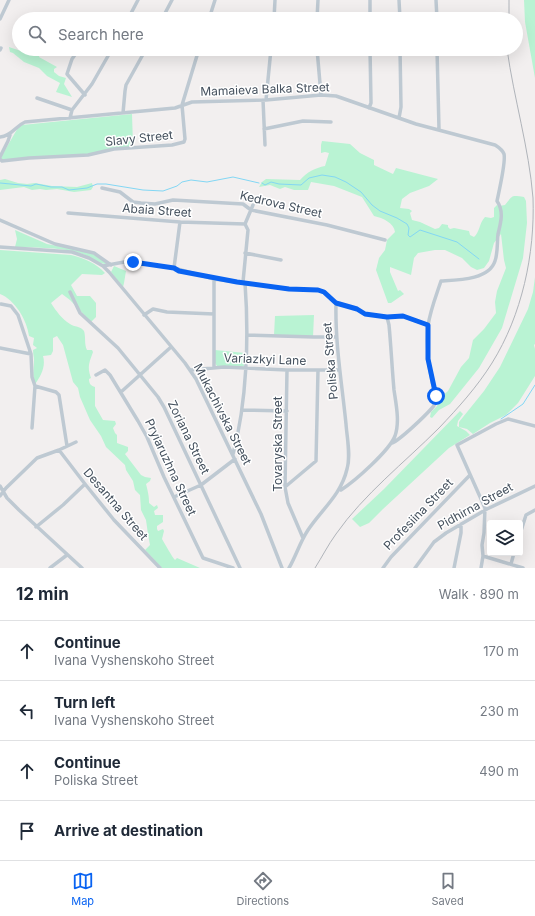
<!DOCTYPE html>
<html lang="en">
<head>
<meta charset="utf-8">
<style>
  :root { --surface:#fff; --page:#f2f2f3; --text:#1f2937; --muted:#747a83; --line:#e0e1e3; --accent:#0963f2 }
  body { margin:0; font-family:Inter,sans-serif; background:var(--page); color:var(--text) }
  .controls { position:absolute; right:12px; bottom:12px; display:grid; overflow:hidden; border-radius:4px; box-shadow:0 4px 16px #0002 }
  .controls button { width:36px; height:36px; display:grid; place-items:center; padding:0; border:0; border-bottom:1px solid var(--line); background:var(--surface); color:var(--text); font:20px sans-serif }
  .stop { position:absolute; width:12px; height:12px; margin:-9px; border:3px solid #0963f2; border-radius:50%; background:#fff }
  .stop.end { background:#0963f2; border-color:#fff; box-shadow:0 1px 4px #0008 }
  .list { margin:0; padding:0; list-style:none }
  h2 { display:flex; justify-content:space-between; align-items:center; height:52px; margin:0; padding:0 16px; font-size:17px }
  h2 small { font-size:13px; font-weight:400; color:var(--muted) }
  .list li { display:grid; grid-template-columns:26px 1fr auto; gap:12px; align-items:center; box-sizing:border-box; height:60px; padding:0 16px; border-top:1px solid var(--line) }
  .list b { display:block; font-size:15px; white-space:nowrap }
  .list p { margin:0; font-size:13px; white-space:nowrap; color:var(--muted) }
  .list em { font-size:13px; font-style:normal; color:var(--muted) }
  .icon { flex:none; width:22px; height:22px; fill:none; stroke:currentColor; stroke-width:2; stroke-linecap:round; stroke-linejoin:round }
  .map { position:relative; flex:none; width:535px; height:568px; overflow:hidden }
  .search { position:absolute; background:var(--surface); box-shadow:0 4px 16px #0002; left:12px; right:12px; top:12px; height:44px; display:flex; align-items:center; gap:10px; box-sizing:border-box; padding:0 14px; border-radius:22px; color:var(--muted); font-size:15px }
  .sheet { height:292px; background:var(--surface) }
  nav { display:flex; justify-content:space-around; align-items:center; box-sizing:border-box; height:56px; border-top:1px solid var(--line); background:var(--surface); font-size:11px; color:var(--muted) }
  nav a { display:grid; justify-items:center; gap:2px }
  nav .on { color:var(--accent) }
  .map>svg:first-child { display:block }
  .green { fill:#b9f3d3 }
  .lines { fill:none; stroke-linecap:round; stroke-linejoin:round }
  .stream { stroke:#83d7f4; stroke-width:1 }
  .minor { stroke:#bec9d2; stroke-width:3.5 }
  .rail { stroke:#b0b4ba; stroke-width:1 }
  .route { stroke:#0963f2; stroke-width:5 }
  .labels { text-anchor:middle; dominant-baseline:central; stroke-width:3; stroke-linejoin:round; paint-order:stroke }
  .street-label { font-size:12px; fill:#45515e; stroke:#fff }
</style>
</head>
<body>
<div class="map">
<svg width="535" height="568" viewBox="0 0 535 568">
  <rect width="100%" height="100%" fill="#f2efef"/>
  <path class="green" d="M524,0H535V78L525,22Z
    M9,47L24,52L25,49H41L39,57L57,67L54,69V72L59,76L66,78L64,84L72,97L56,92L60,83L47,76L39,68L24,62L13,53L10,52Z
    M132,114L133,145L129,147L88,154L2,160L1,157L19,126L22,125Z
    M322,141L350,144L360,153L374,160V165L393,174L396,168L438,179L429,186L410,193L402,199L400,208L409,209L412,211L410,213L412,220L420,222L435,229L439,228L442,224L448,225V227L450,229L454,228L469,231L470,235L474,237C480,232 479,223 485,217L491,218L494,217V208L497,205L499,206L505,205C513,195 511,195 524,197L526,201L527,223L523,258L502,328L479,368L450,404L439,410L432,418L430,417L431,412L437,406L440,398L448,391L461,367L469,358L473,340L484,329L496,313L495,302L497,291L506,268L504,260L501,234L494,243L489,261L484,268L477,270L471,267L462,258L445,250H435L418,253L414,258L411,275L390,267V272L398,291L400,290L404,294L391,303H388L376,270L379,258L385,250L387,240L395,232C394,223 383,218 374,216L362,197L334,186L311,182L308,190H294L285,187L280,189L270,185L259,187L262,182L266,179L300,180C307,172 315,168 325,166L329,153L325,152L321,153V145Z
    M5,179L18,183L27,184L35,183L52,186L77,187L92,183L93,187L91,190L74,192L57,189L46,190L40,189L32,190L24,187L0,190V180Z
    M15,230L47,244L90,252L108,264C99,265 90,256 82,254C64,247 35,248 15,247L17,239Z
    M0,250L71,255C84,258 96,263 105,273L102,275L82,274L71,285L77,296H90L96,303V317L91,322L70,300L62,294L51,303C56,311 62,319 70,324C74,327 81,326 84,331C86,337 84,344 87,350H92L93,352C89,363 87,367 91,378L89,379C89,384 91,386 95,387V406L103,420L115,421L116,424L113,428L115,433L117,435V443L128,447V451L125,454L141,475L145,477L151,478L150,481L146,484C148,492 149,496 149,503L154,507L157,505L158,508L154,511L155,515H163V522L157,526V529L158,531L163,529L164,531L162,539C165,544 172,557 175,560L177,558L200,568H162L145,550L150,545L148,534L146,520L141,510L140,495L135,490L133,481L126,470L125,465L106,447L101,436L90,420L80,397L78,388L73,382L63,345L57,336L53,338V351L51,355L43,356C46,366 41,376 35,384C32,376 34,369 34,360C34,357 33,354 33,350L37,348L33,345L34,338L29,336C27,320 15,300 0,294Z
    M114,266L126,271L124,283L123,287L111,272Z
    M535,277V344L534,345L535,349V376L518,403L506,415L490,423L473,434L467,429L459,427V422L484,391L500,367L528,309L533,292Z
    M314,315L313,337L274,335L275,316Z
    M215,350L245,353L244,366H217L215,363Z
    M460,411L463,414L458,421L457,426L466,431L470,435L449,448L383,509L369,523L360,527L352,519L384,489Z"/>
  <g class="lines">
    <path class="stream" d="M0,183L31,186L36,184L51,187H62L69,190L87,188L97,184H106L143,190L163,191L177,186L182,182L191,180L207,182L233,177L259,183
      M262,183L265,185L271,182L279,184L301,185L309,178L322,175L335,177L346,182L361,192L372,205L380,211L397,218L407,224L409,228L408,235L410,237L420,230L457,242L479,259
      M501,419L523,404L535,385"/>
    <path class="minor" d="M370,0V19
      M399,0L400,19
      M436,0L437,19
      M0,19L9,0
      M105,19L106,17
      M128,19L138,0
      M162,19L172,0
      M209,19L215,0
      M274,19L275,0
      M317,19L318,0
      M79,49L72,59L67,74L85,95
      M317,49L321,95
      M437,49L439,129
      M0,50L1,48
      M37,98L72,110
      M263,100L265,145
      M266,100L271,49
      M369,108L371,103L370,49
      M123,113L125,91L126,85L146,49
      M70,118L72,110L92,84L112,49
      M399,118L401,107L400,49
      M264,129L303,121L331,122
      M0,137C13,135 14,127 25,122L175,108L192,102L266,100L321,95L336,96L416,124L495,145C498,147 502,149 504,154C506,162 499,191 497,201C504,211 501,222 498,234C497,242 498,253 495,261C489,280 457,280 441,281C436,296 430,311 428,326C426,350 429,374 436,397C436,401 435,405 432,408C425,416 400,440 392,443
      M0,157L8,141L10,135
      M0,159L2,161L29,158L88,155L114,149L172,145L184,142L185,139L182,105L199,49
      M102,188L120,192L133,202L141,203L155,204L173,200L243,204L251,210L327,225L385,240
      M68,213L180,222L245,224
      M0,220L55,244L94,253L111,265
      M0,247L72,252L89,258L103,266L109,272L185,363L196,379L261,514L282,568
      M245,253L281,260
      M103,266L124,262H133L174,268L214,279L237,282L289,289L318,290L324,292L336,303C335,344 342,384 346,424C347,438 351,456 347,469C341,495 322,509 308,530C300,542 296,556 289,568
      M174,268L180,222
      M243,282L248,230L245,224L253,205
      M70,292L80,313L118,348L158,397L164,407L240,568
      M336,303L357,309L365,314L387,317L403,316L428,325
      M1,304L11,306L18,315L31,354L32,377L35,386L32,428
      M144,315L153,309L167,312L214,314
      M247,335L314,337H337
      M0,348L31,354
      M214,367V279
      M191,370L224,367L287,370H339
      M287,370L285,487L288,503L303,538
      M96,375L105,370L110,375L138,421L147,437L164,477L203,558L233,568
      M35,386L56,392L59,395L67,446
      M121,392L171,347
      M242,410L287,411
      M59,450L85,484L114,520L160,568
      M233,454C247,402 249,337 245,283
      M0,486L7,498L19,510L82,568
      M285,487L316,461L318,370
      M341,490C355,481 389,451 395,436C400,422 396,404 394,390C392,368 391,346 389,325L387,317
      M0,496L6,488L37,458L59,450L76,442
      M174,497L201,485L235,459
      M36,527L63,505L85,484
      M520,534L526,515L535,510
      M483,556L523,568
      M511,564L514,553
      M50,568L67,555
      M383,568L391,557L470,475
      M415,568L434,542L446,533L487,509L535,486
      M454,568L461,533V524
      M481,568L483,556L482,545L484,533L485,508L457,445L496,424L508,419L535,426"/>
    <path class="rail" d="M509,19V0
      M315,568C322,557 328,545 336,534C364,494 404,463 439,428C458,408 477,387 492,363C522,315 535,254 533,198C529,148 514,99 507,49"/>
  </g>
  <g class="lines">
    <path class="route" d="M133,262L174,268L179,271L237,282L289,289L318,290L324,292L336,303L357,309L365,314L387,317L403,316L428,325V359L436,396"/>
  </g>
  <g class="labels">
    <g class="street-label">
      <text transform="translate(265 89) rotate(-2)">Mamaieva Balka Street</text>
      <text transform="translate(139 138) rotate(-6)">Slavy Street</text>
      <text transform="translate(281 204) rotate(13)">Kedrova Street</text>
      <text transform="translate(157 210) rotate(4)">Abaia Street</text>
      <text transform="translate(265 359) rotate(2)">Variazkyi Lane</text>
      <text transform="translate(330 361) rotate(-95)">Poliska Street</text>
      <text transform="translate(223 414) rotate(63)">Mukachivska Street</text>
      <text transform="translate(189 437) rotate(64)">Zoriana Street</text>
      <text transform="translate(277 444) rotate(-90)">Tovaryska Street</text>
      <text transform="translate(171 467) rotate(65)">Pryiaruzhna Street</text>
      <text transform="translate(116 504) rotate(49)">Desantna Street</text>
      <text transform="translate(475 506) rotate(-29)">Pidhirna Street</text>
      <text transform="translate(418 514) rotate(-46)">Profesiina Street</text>
    </g>
  </g>
</svg>
<div class="controls">
<button><svg class="icon" aria-label="layers" viewBox="0 0 24 24"><path d="M12 4l9 5-9 5-9-5zM3 14l9 5 9-5"/></svg></button>
</div>
<div class="stop" style="left:436px;top:396px"></div>
<div class="stop end" style="left:133px;top:262px"></div>
<div class="search"><svg class="icon" aria-label="search" viewBox="0 0 24 24"><circle cx="10" cy="10" r="6"/><path d="M15 15l6 6"/></svg>Search here</div>
</div>
<section class="sheet">
<h2>12 min<small>Walk · 890 m</small></h2>
<ul class="list">
<li><svg class="icon" aria-label="ahead" viewBox="0 0 24 24"><path d="M12 20V5M6 11l6-6 6 6"/></svg><div><b>Continue</b><p>Ivana Vyshenskoho Street</p></div><em>170 m</em></li>
<li><svg class="icon" aria-label="left" viewBox="0 0 24 24"><path d="M17 20v-9H6M10 6l-5 5 5 5"/></svg><div><b>Turn left</b><p>Ivana Vyshenskoho Street</p></div><em>230 m</em></li>
<li><svg class="icon" aria-label="ahead" viewBox="0 0 24 24"><path d="M12 20V5M6 11l6-6 6 6"/></svg><div><b>Continue</b><p>Poliska Street</p></div><em>490 m</em></li>
<li><svg class="icon" aria-label="arrive" viewBox="0 0 24 24"><path d="M6 21V4h12l-3 4 3 4H6"/></svg><div><b>Arrive at destination</b></div></li>
</ul>
</section>
<nav>
<a class="on"><svg class="icon" aria-label="map" viewBox="0 0 24 24"><path d="M3 6l6-2 6 2 6-2v14l-6 2-6-2-6 2zM9 4v14M15 6v14"/></svg>Map</a>
<a><svg class="icon" aria-label="directions" viewBox="0 0 24 24"><path d="M12 3l9 9-9 9-9-9zM9 14v-3h6M13 9l2 2-2 2"/></svg>Directions</a>
<a><svg class="icon" aria-label="saved" viewBox="0 0 24 24"><path d="M7 4h10v16l-5-4-5 4z"/></svg>Saved</a>
</nav>
</body>
</html>
